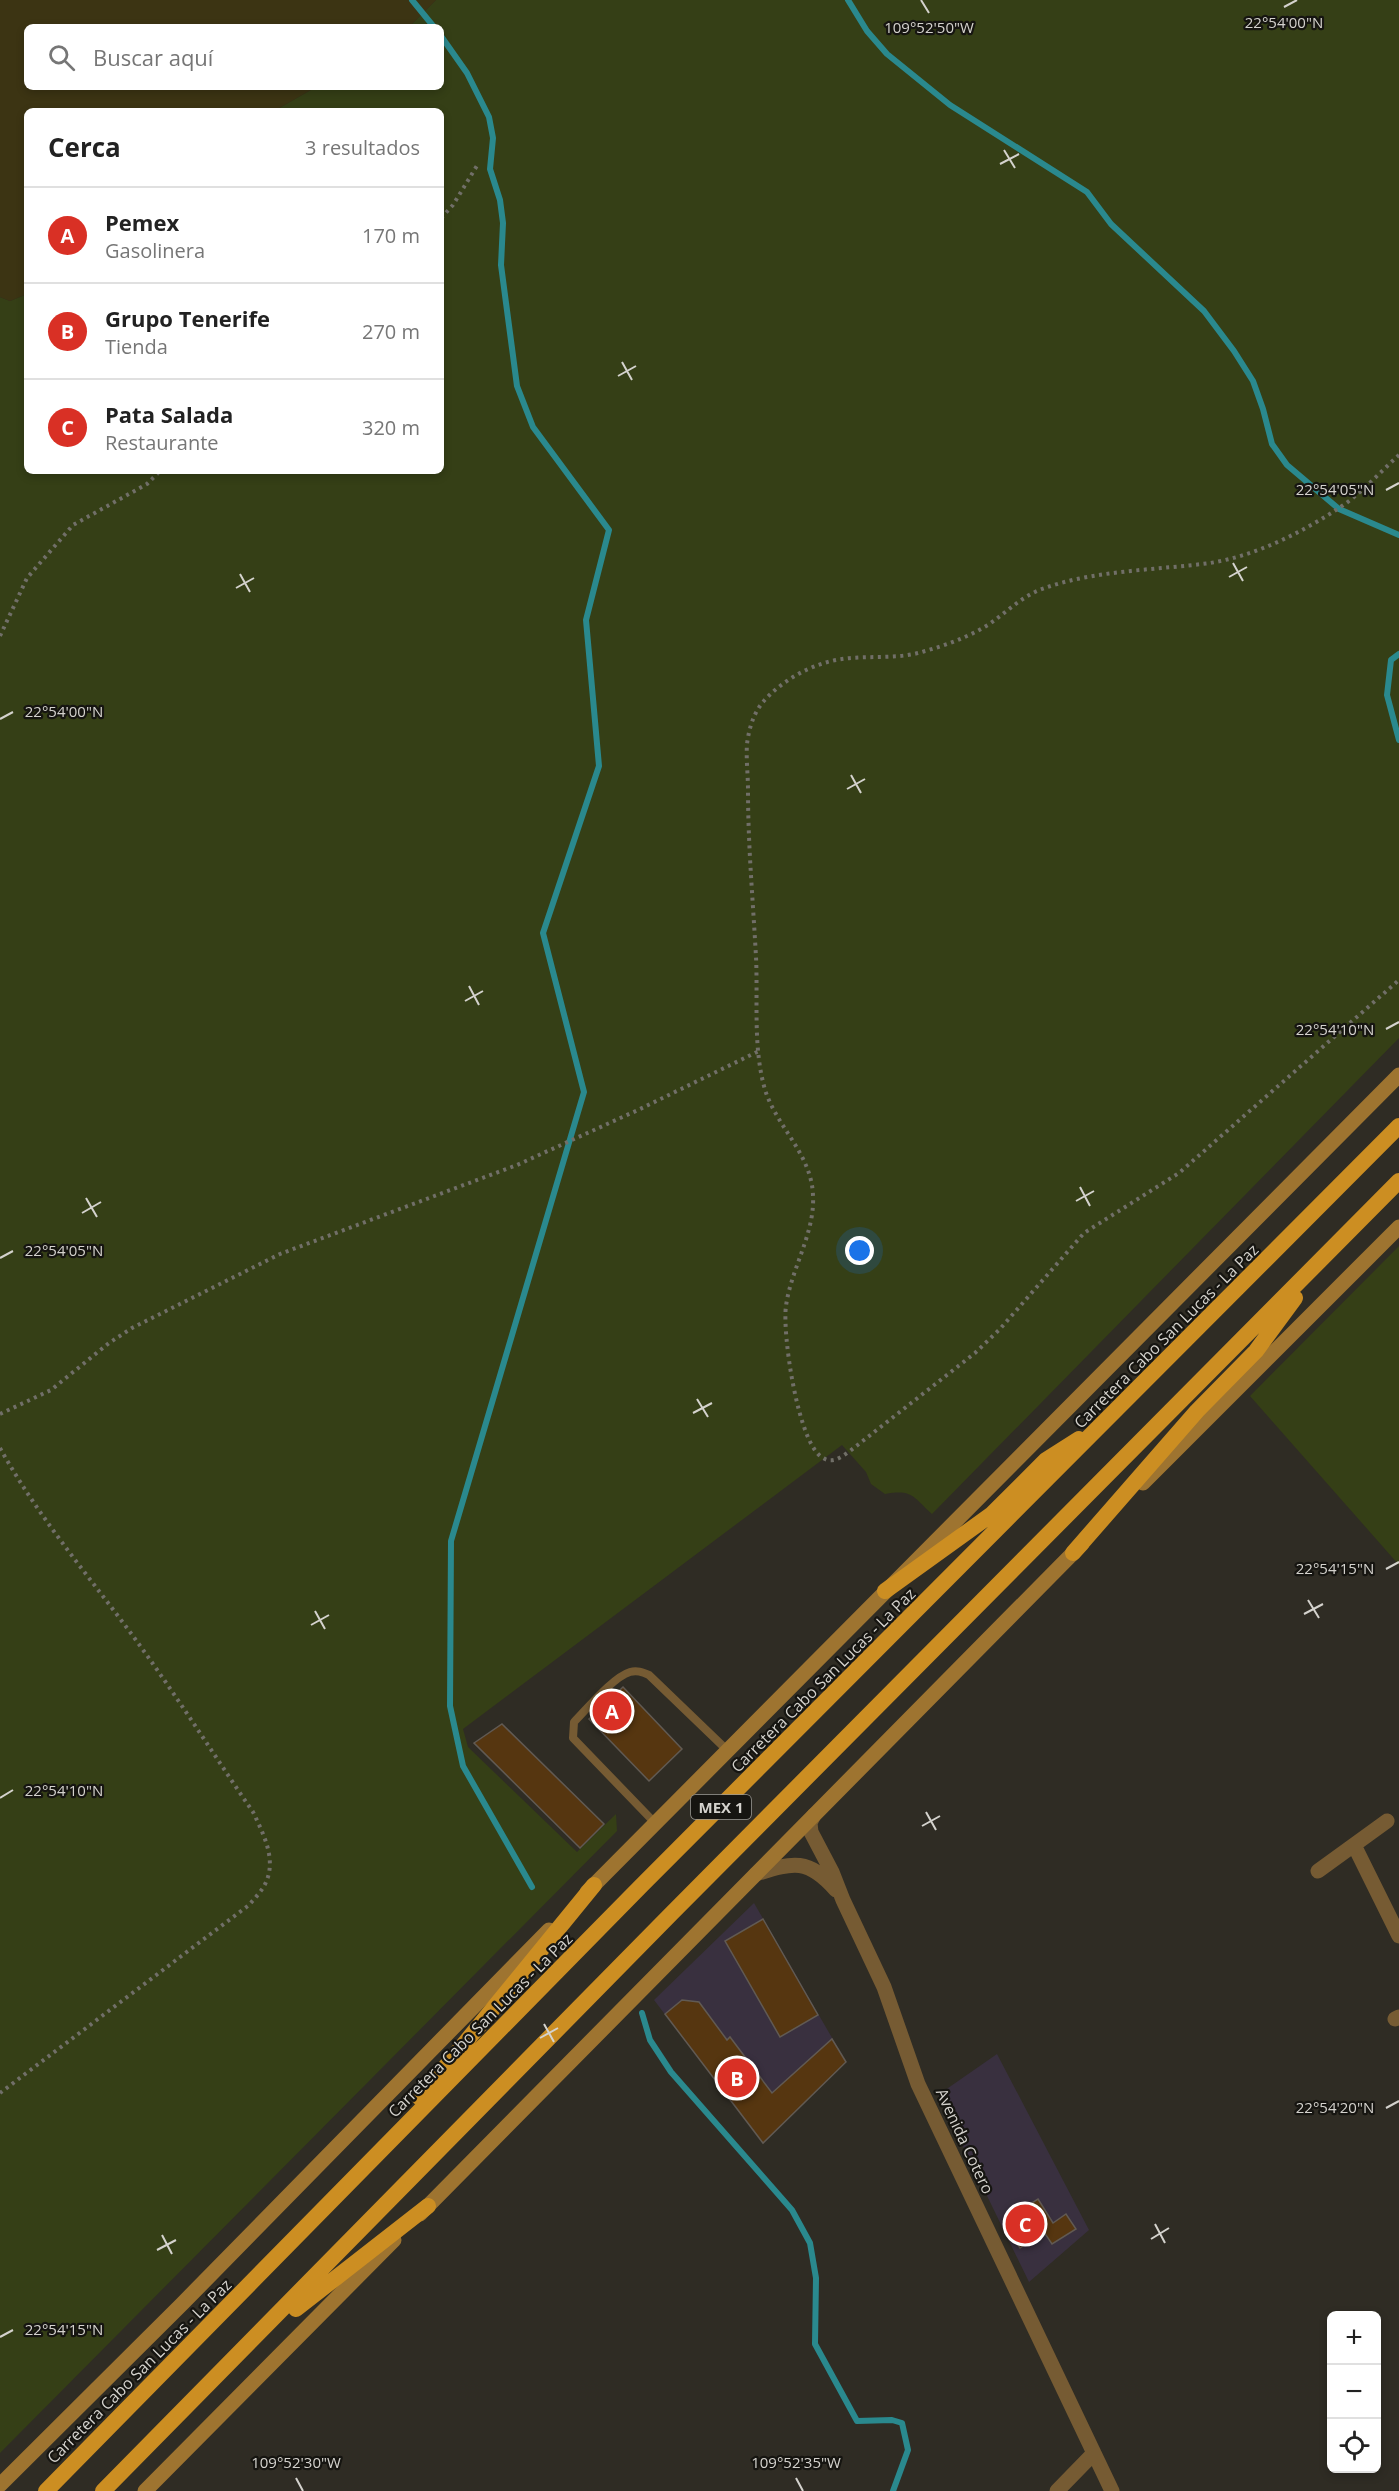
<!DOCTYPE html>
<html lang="es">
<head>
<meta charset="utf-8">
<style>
  :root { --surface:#fff; --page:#f2f2f2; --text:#222; --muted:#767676; --line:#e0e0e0; --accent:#d93025 }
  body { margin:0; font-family:"Open Sans",sans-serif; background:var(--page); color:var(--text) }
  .controls { position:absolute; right:18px; bottom:18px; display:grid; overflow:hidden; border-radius:9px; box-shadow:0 3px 9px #0003 }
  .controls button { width:54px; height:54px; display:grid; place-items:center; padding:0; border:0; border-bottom:2px solid var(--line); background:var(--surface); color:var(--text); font:30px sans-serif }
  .you { position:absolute; left:860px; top:1251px; width:21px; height:21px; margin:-15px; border:4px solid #fff; border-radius:50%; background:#1a73e8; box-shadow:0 0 0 9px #1a73e833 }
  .badge { display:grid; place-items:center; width:39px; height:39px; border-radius:50%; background:var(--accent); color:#fff; font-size:20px; font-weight:700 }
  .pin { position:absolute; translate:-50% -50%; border:3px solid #fff; box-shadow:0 2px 6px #0006 }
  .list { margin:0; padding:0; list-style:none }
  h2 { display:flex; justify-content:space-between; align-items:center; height:78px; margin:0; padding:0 24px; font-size:26px }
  h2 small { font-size:20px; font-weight:400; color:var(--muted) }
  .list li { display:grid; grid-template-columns:39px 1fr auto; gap:18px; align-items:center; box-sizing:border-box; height:96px; padding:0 24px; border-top:2px solid var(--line) }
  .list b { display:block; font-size:22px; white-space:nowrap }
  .list p { margin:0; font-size:20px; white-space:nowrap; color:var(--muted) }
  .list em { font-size:20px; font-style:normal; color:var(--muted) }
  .icon { flex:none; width:33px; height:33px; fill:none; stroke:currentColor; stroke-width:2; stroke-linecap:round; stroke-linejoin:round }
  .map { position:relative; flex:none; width:1399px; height:2491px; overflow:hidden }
  .search { position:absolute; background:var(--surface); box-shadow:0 3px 9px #0003; left:24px; top:24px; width:420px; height:66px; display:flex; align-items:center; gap:15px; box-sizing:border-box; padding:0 21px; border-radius:9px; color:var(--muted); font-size:22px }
  .panel { position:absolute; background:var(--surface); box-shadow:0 3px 9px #0003; left:24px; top:108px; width:420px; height:366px; border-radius:9px }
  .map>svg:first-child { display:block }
  .commercial { fill:#39303f }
  .green { fill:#353f16 }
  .sand { fill:#3c3413 }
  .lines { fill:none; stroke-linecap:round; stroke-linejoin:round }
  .stream { stroke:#2a898e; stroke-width:6 }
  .building { fill:#563610; stroke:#615a53; stroke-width:1.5 }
  .path { stroke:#716f68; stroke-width:4; stroke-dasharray:3 4.5; stroke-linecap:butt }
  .service { stroke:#765b33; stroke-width:8 }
  .minor { stroke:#765b33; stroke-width:15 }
  .secondary { stroke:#9e7430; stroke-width:15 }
  .trunk { stroke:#cc8e22; stroke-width:16 }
  .ticks { fill:none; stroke:#d4d2cd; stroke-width:2 }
  .labels { text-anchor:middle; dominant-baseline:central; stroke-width:4.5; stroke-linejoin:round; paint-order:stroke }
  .shield { fill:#161511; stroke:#9b9995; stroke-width:1.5 }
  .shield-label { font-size:15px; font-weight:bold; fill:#d4d2cd }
  .street-label { font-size:16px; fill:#d4d2cd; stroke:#161511 }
  .ticks-label { font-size:15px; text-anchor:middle; fill:#d4d2cd; stroke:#161511; stroke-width:4.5; stroke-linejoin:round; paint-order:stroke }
</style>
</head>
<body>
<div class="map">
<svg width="1399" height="2491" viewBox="0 0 1399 2491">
  <rect width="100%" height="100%" fill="#2f2c24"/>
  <path class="commercial" d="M754,1903L846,2062L763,2143L654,2000Z
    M997,2054L1089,2230L1029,2282L938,2095Z"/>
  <path class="green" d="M436,0H1399V1038L932,1514C913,1497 913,1489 885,1494L871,1484L866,1472L842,1445L463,1729L468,1747L577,1852L616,1814L617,1831L0,2453V297L10,301L27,294V471H441V111H274L316,87H441V27H409Z
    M1399,1246V1565L1250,1396Z"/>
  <path class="sand" d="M0,0H436L409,27H27V87H316L274,111H27V294L10,301L0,297Z"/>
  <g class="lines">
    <path class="stream" d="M412,0L434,27
      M848,0L867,31L887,54L950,105L1087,192L1111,224L1204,311L1234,351L1253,381L1263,409L1272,444L1287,465L1339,509L1399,535
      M441,36L467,73L489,117L493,138L490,169L500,200L503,223L501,265L517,386L533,427L609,530L586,620L599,766L543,933L584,1092L451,1541L450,1706L463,1766L532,1887
      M1399,654L1391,660L1387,695L1399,740
      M642,2013L650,2040L671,2072L792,2210L810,2243L816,2278L815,2344L857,2421L892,2420L902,2423L908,2450L893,2491"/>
  </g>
  <path class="building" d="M623,1687L682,1749L649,1781L589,1719Z
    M502,1724L604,1824L580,1848L474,1743Z
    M763,1919L818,2015L780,2037L725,1941Z
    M682,2000L699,2002L727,2040L730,2037L772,2093L832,2039L846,2062L763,2143L665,2014Z
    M1038,2199L1053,2223L1066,2214L1076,2229L1052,2244L1044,2232L1020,2248L1003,2221Z"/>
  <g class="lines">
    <path class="path" d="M441,218L453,205L478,164
      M1399,455C1379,473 1359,496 1336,510C1299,534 1254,556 1210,563C1158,570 1095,570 1045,588C1023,595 1007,612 988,625C968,637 947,645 925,651C898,660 869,655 842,659C813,663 782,680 763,702C753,714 749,729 747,744C746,759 748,775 748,790C748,846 753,901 756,957C758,999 753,1045 764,1086C774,1125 812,1153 813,1196C815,1233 791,1269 786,1306C782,1333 798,1445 823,1458C833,1464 841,1457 850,1451L975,1353L1000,1329L1084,1233L1179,1173L1399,980
      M0,636L27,578L73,525L147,484L160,471
      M0,1414L51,1390L109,1343L132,1328L280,1254L517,1165L638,1110L759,1051
      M0,1448C35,1511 78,1563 121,1620C168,1682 209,1748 253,1812C264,1835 278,1862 264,1886C260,1893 254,1899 249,1905L0,2093"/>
    <path class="service" d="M655,1823L573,1738L574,1722C587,1709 613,1677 630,1672C637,1670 642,1672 649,1675L728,1751"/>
    <path class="minor" d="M814,1815L810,1823L811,1832L832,1872L843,1900L884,1987L918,2084L1112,2491
      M1354,1845L1399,1936
      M1318,1871L1387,1821
      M756,1874C794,1862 808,1858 836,1890
      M1395,2019L1399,2017
      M1057,2491L1094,2453"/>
    <path class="secondary" d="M1143,1483L1399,1227
      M587,1892L1399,1075
      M420,2214L1082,1544
      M0,2485L182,2304L549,1930
      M145,2491L394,2240"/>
    <path class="trunk" d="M1073,1553L1197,1411L1256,1351L1295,1298
      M885,1591L992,1514L1046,1460L1079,1439
      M420,2098L594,1885
      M296,2309L428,2206
      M46,2491L642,1885L1399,1126
      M103,2491L671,1914L1399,1181"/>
  </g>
  <path class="ticks" d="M921,0L929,13M1284,7L1297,0M1004,150L1015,168M1000,164L1019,154M622,362L632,380M618,376L636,366M1386,490L1399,483M1233,563L1243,581M240,574L250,592M1229,577L1247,567M236,588L254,578M0,719L13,712M851,775L861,793M847,789L865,779M469,986L479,1005M465,1001L483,991M1386,1029L1399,1022M1080,1187L1090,1206M86,1198L97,1217M1076,1201L1094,1191M82,1213L101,1202M0,1258L13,1251M697,1399L708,1417M693,1413L712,1403M1386,1569L1399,1562M1308,1600L1319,1618M315,1611L325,1629M1304,1614L1323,1604M311,1625L329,1615M0,1798L13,1790M926,1812L936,1830M922,1826L940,1816M544,2024L554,2042M540,2038L558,2028M1386,2108L1399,2101M1155,2224L1165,2243M162,2235L172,2254M1151,2239L1169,2228M157,2250L176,2240M0,2337L13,2330M296,2478L303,2491M796,2478L803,2491"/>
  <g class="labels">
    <rect class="shield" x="691" y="1795" width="60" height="24" rx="4.5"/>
    <g class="shield-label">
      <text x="721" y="1807">MEX 1</text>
    </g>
    <g class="street-label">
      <text transform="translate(1166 1336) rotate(-45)">Carretera Cabo San Lucas - La Paz</text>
      <text transform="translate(823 1680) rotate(-45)">Carretera Cabo San Lucas - La Paz</text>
      <text transform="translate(480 2025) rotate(-45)">Carretera Cabo San Lucas - La Paz</text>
      <text transform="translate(965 2141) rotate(65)">Avenida Cotero</text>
      <text transform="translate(139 2371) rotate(-45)">Carretera Cabo San Lucas - La Paz</text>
    </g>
  </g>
  <g class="ticks-label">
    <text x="1284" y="28">22°54'00"N</text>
    <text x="929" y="33">109°52'50"W</text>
    <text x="1335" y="495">22°54'05"N</text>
    <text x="64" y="717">22°54'00"N</text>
    <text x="1335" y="1035">22°54'10"N</text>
    <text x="64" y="1256">22°54'05"N</text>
    <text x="1335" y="1574">22°54'15"N</text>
    <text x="64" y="1796">22°54'10"N</text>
    <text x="1335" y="2113">22°54'20"N</text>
    <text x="64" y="2335">22°54'15"N</text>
    <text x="296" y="2468">109°52'30"W</text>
    <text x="796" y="2468">109°52'35"W</text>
  </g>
</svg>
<div class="controls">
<button>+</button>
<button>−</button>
<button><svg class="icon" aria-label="locate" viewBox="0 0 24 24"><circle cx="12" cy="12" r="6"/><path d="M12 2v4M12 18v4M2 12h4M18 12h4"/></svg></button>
</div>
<div class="you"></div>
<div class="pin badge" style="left:612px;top:1711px">A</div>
<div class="pin badge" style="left:737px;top:2078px">B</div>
<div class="pin badge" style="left:1025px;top:2224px">C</div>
<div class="search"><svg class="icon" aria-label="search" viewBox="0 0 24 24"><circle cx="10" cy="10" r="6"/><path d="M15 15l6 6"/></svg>Buscar aquí</div>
<section class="panel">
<h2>Cerca<small>3 resultados</small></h2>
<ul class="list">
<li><span class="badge">A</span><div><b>Pemex</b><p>Gasolinera</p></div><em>170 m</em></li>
<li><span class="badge">B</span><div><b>Grupo Tenerife</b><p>Tienda</p></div><em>270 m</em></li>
<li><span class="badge">C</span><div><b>Pata Salada</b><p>Restaurante</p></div><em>320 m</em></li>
</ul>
</section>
</div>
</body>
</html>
